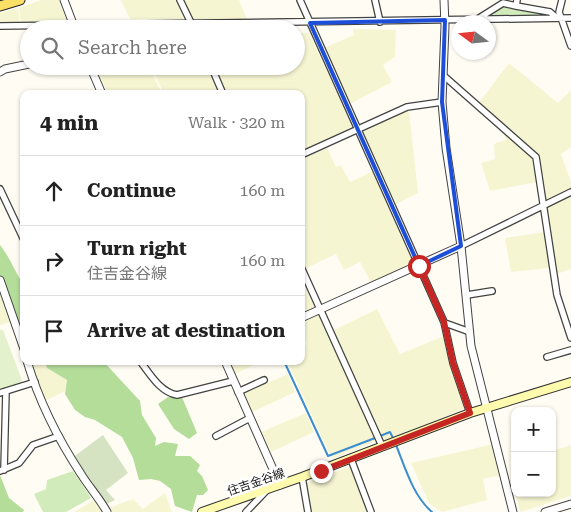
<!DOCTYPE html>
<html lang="en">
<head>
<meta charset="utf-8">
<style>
  :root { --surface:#fff; --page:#f2f2f2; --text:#222; --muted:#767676; --line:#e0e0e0 }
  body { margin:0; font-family:"Roboto Serif","Noto Sans JP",serif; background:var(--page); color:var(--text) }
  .controls { position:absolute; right:15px; bottom:15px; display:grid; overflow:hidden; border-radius:10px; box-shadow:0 1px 4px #0004 }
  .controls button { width:45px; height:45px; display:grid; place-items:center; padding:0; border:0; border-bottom:1px solid var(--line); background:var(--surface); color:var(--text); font:25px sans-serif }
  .compass { position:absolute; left:451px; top:15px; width:45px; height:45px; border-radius:50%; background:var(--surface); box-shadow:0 1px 4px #0004; rotate:285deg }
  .stop { position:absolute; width:15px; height:15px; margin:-11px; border:4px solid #c52523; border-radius:50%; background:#fff }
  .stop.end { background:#c52523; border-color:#fff; box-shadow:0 1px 5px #0008 }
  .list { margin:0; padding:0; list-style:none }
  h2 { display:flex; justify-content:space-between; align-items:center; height:65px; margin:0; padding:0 20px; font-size:21px }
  h2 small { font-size:16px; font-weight:400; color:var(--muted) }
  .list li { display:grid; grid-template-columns:32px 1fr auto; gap:15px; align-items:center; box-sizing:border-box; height:70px; padding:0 20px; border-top:1px solid var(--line) }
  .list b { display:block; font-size:19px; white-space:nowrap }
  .list p { margin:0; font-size:16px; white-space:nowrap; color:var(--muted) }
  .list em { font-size:16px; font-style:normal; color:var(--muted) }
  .icon { flex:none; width:28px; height:28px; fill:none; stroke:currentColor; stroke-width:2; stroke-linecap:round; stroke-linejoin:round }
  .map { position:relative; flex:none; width:571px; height:512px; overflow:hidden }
  .search { position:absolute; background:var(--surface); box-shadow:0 1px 4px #0004; left:20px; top:20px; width:285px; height:55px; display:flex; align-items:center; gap:12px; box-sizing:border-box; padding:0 18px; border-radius:28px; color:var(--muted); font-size:19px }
  .panel { position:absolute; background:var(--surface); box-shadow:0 1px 4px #0004; left:20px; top:90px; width:285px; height:275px; border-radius:10px }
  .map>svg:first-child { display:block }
  .farmland { fill:#f6f5d2 }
  .green { fill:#d1ebbb }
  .forest { fill:#b4dd9a }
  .cemetery { fill:#d6e3c2 }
  .pitch { fill:#e3f2cd }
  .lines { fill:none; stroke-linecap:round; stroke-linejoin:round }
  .stream { stroke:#3b8cd1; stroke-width:2 }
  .minor-casing { stroke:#434343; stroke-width:8 }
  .tertiary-casing { stroke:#434343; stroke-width:9 }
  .secondary-casing { stroke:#323232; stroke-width:10 }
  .primary-casing { stroke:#212121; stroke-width:11 }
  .minor { stroke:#fff; stroke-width:5.5 }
  .tertiary { stroke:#fff; stroke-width:7 }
  .secondary { stroke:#fffbae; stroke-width:8 }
  .primary { stroke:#fbe067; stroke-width:9 }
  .route { stroke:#c52523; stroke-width:6 }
  .marked { fill:none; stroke:#1d4ed8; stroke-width:4; stroke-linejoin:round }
  .labels { text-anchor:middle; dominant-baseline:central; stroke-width:5; stroke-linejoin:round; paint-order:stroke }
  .street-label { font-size:12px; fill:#101010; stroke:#fff }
</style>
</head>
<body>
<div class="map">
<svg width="571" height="512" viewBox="0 0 571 512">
  <rect width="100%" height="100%" fill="#fffdf3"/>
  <path class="farmland" d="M41,0H59L67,21L21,24L19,8Z
    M121,0H176L184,19H130Z
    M183,0H239L247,19H192Z
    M18,8L20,24H0V13Z
    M353,29L396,30L395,57L383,65L392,82L350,104L324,48L354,35Z
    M296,33H309L353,127L352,129L301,151V94H164L151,66H296Z
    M509,63L558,103L571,90V147L561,154L571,182V269L554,275L550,268L511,272L505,238L544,232L537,182L490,191L481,163L495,159L494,144L507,139L478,104Z
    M95,66H149L162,94H108Z
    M409,110L418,193L396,204L361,129Z
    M327,148L336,167L341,165L350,182L373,171L413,263L371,283L360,262L344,270L336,254L306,268L301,259V159Z
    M301,278L315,308L301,315Z
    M0,294L11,322L0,325Z
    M377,309L400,354L444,336L454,377L465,408L383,443L332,331Z
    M318,315L378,440L332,459L287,361H301V347L307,345L301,330V323Z
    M26,361H44L47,368L67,380L65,391L43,402Z
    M228,361H262L233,375Z
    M288,374L295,392L250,413L242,394Z
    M306,413L314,432L271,452L261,432Z
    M494,444L502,475L483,479L487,500L442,512L429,503L411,463Z
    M571,445V496L520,512L515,493H552V451Z
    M351,466L369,512H312L306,483Z
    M165,493L172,512H108L106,509L133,499L143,509Z
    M98,498L105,512H74Z"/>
  <path class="green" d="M502,5L543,13L551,17L484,18Z
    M73,471L91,498L66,512H43L34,494L46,489L47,480Z"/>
  <path class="forest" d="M0,245C9,256 14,269 21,281H24V346L0,278Z
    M45,361H103L140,401L142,415L156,438L155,446L164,442L178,444L175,456H190L200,465L197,471L202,476L208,490L203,495H197L192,512L175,506L171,489L160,481L151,479L139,480L133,458L122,437L95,420L85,417L75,410L65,394L67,380L47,368Z
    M168,397H182L197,433L189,439L174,429L158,404Z
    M0,475L9,498L24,510L23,512H0Z"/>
  <path class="cemetery" d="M103,435L128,473L106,490L115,500L105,505L72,458Z"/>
  <path class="pitch" d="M0,330H3L23,383L0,390Z"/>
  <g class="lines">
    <path class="stream" d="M284,361L328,456L375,438
      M380,436L390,432L394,440
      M396,445C405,467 413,496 432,512"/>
    <g class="minor-casing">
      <path id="minor" d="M180,0L194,29
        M300,0L444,322L453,363L470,413
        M375,0L380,22
        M517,0L516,6L550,12L557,18
        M562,0L559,12L571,46
        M476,20L503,3L516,6
        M0,26L571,18
        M211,66L223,94
        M444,76L536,157L557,295L571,338
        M301,155L407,107L442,102
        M0,189L24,240
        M461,246L571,192
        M301,267L382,446
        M467,295L492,291
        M445,323L470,332
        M547,357L571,350
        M140,361C150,374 160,392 177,395L233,381
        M238,392L264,380
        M0,393L35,382
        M216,436L250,418
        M351,459L371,512
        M4,470L6,391
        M0,471L19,463L33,445L59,436
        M302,477L308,512
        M246,512L267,490"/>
    </g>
    <g class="tertiary-casing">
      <path id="tertiary" d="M64,0L75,29
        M444,0L445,26L442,102L446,148L461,246L471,346L513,512
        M90,66L102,94
        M0,72L5,69L29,64
        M0,280L24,349
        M301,318L461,246
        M27,361C39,401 58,439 81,474C89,487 100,499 107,512
        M225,361L280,485
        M545,512L571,504"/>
    </g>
    <g class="secondary-casing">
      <path id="secondary" d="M202,512L302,477L470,413L571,382"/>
    </g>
    <g class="primary-casing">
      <path id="primary" d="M0,6L20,0"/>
    </g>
    <use href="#minor" class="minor"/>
    <use href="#tertiary" class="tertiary"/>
    <use href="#secondary" class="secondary"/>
    <use href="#primary" class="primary"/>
  </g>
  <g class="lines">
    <path class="route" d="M321,471L470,413L453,363L444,322L419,266"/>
  </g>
  <path class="marked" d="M445,20L442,102L461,246L419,266L310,23Z"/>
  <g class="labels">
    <g class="street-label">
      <text transform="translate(256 482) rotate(-19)">住吉金谷線</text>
    </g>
  </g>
</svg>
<div class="controls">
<button>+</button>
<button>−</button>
</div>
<svg class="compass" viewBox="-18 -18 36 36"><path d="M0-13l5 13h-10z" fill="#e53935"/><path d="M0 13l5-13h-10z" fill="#767676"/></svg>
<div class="stop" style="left:419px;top:266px"></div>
<div class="stop end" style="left:321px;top:471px"></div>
<div class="search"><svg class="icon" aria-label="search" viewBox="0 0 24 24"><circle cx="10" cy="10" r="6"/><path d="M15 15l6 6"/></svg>Search here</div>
<section class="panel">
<h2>4 min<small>Walk · 320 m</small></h2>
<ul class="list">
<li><svg class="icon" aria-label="ahead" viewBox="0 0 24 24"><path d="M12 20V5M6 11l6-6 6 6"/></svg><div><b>Continue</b></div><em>160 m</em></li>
<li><svg class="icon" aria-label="right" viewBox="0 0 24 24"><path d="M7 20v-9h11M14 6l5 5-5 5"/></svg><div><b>Turn right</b><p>住吉金谷線</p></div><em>160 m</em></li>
<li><svg class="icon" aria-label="arrive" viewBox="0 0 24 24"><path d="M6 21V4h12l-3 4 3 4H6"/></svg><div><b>Arrive at destination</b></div></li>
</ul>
</section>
</div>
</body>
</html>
